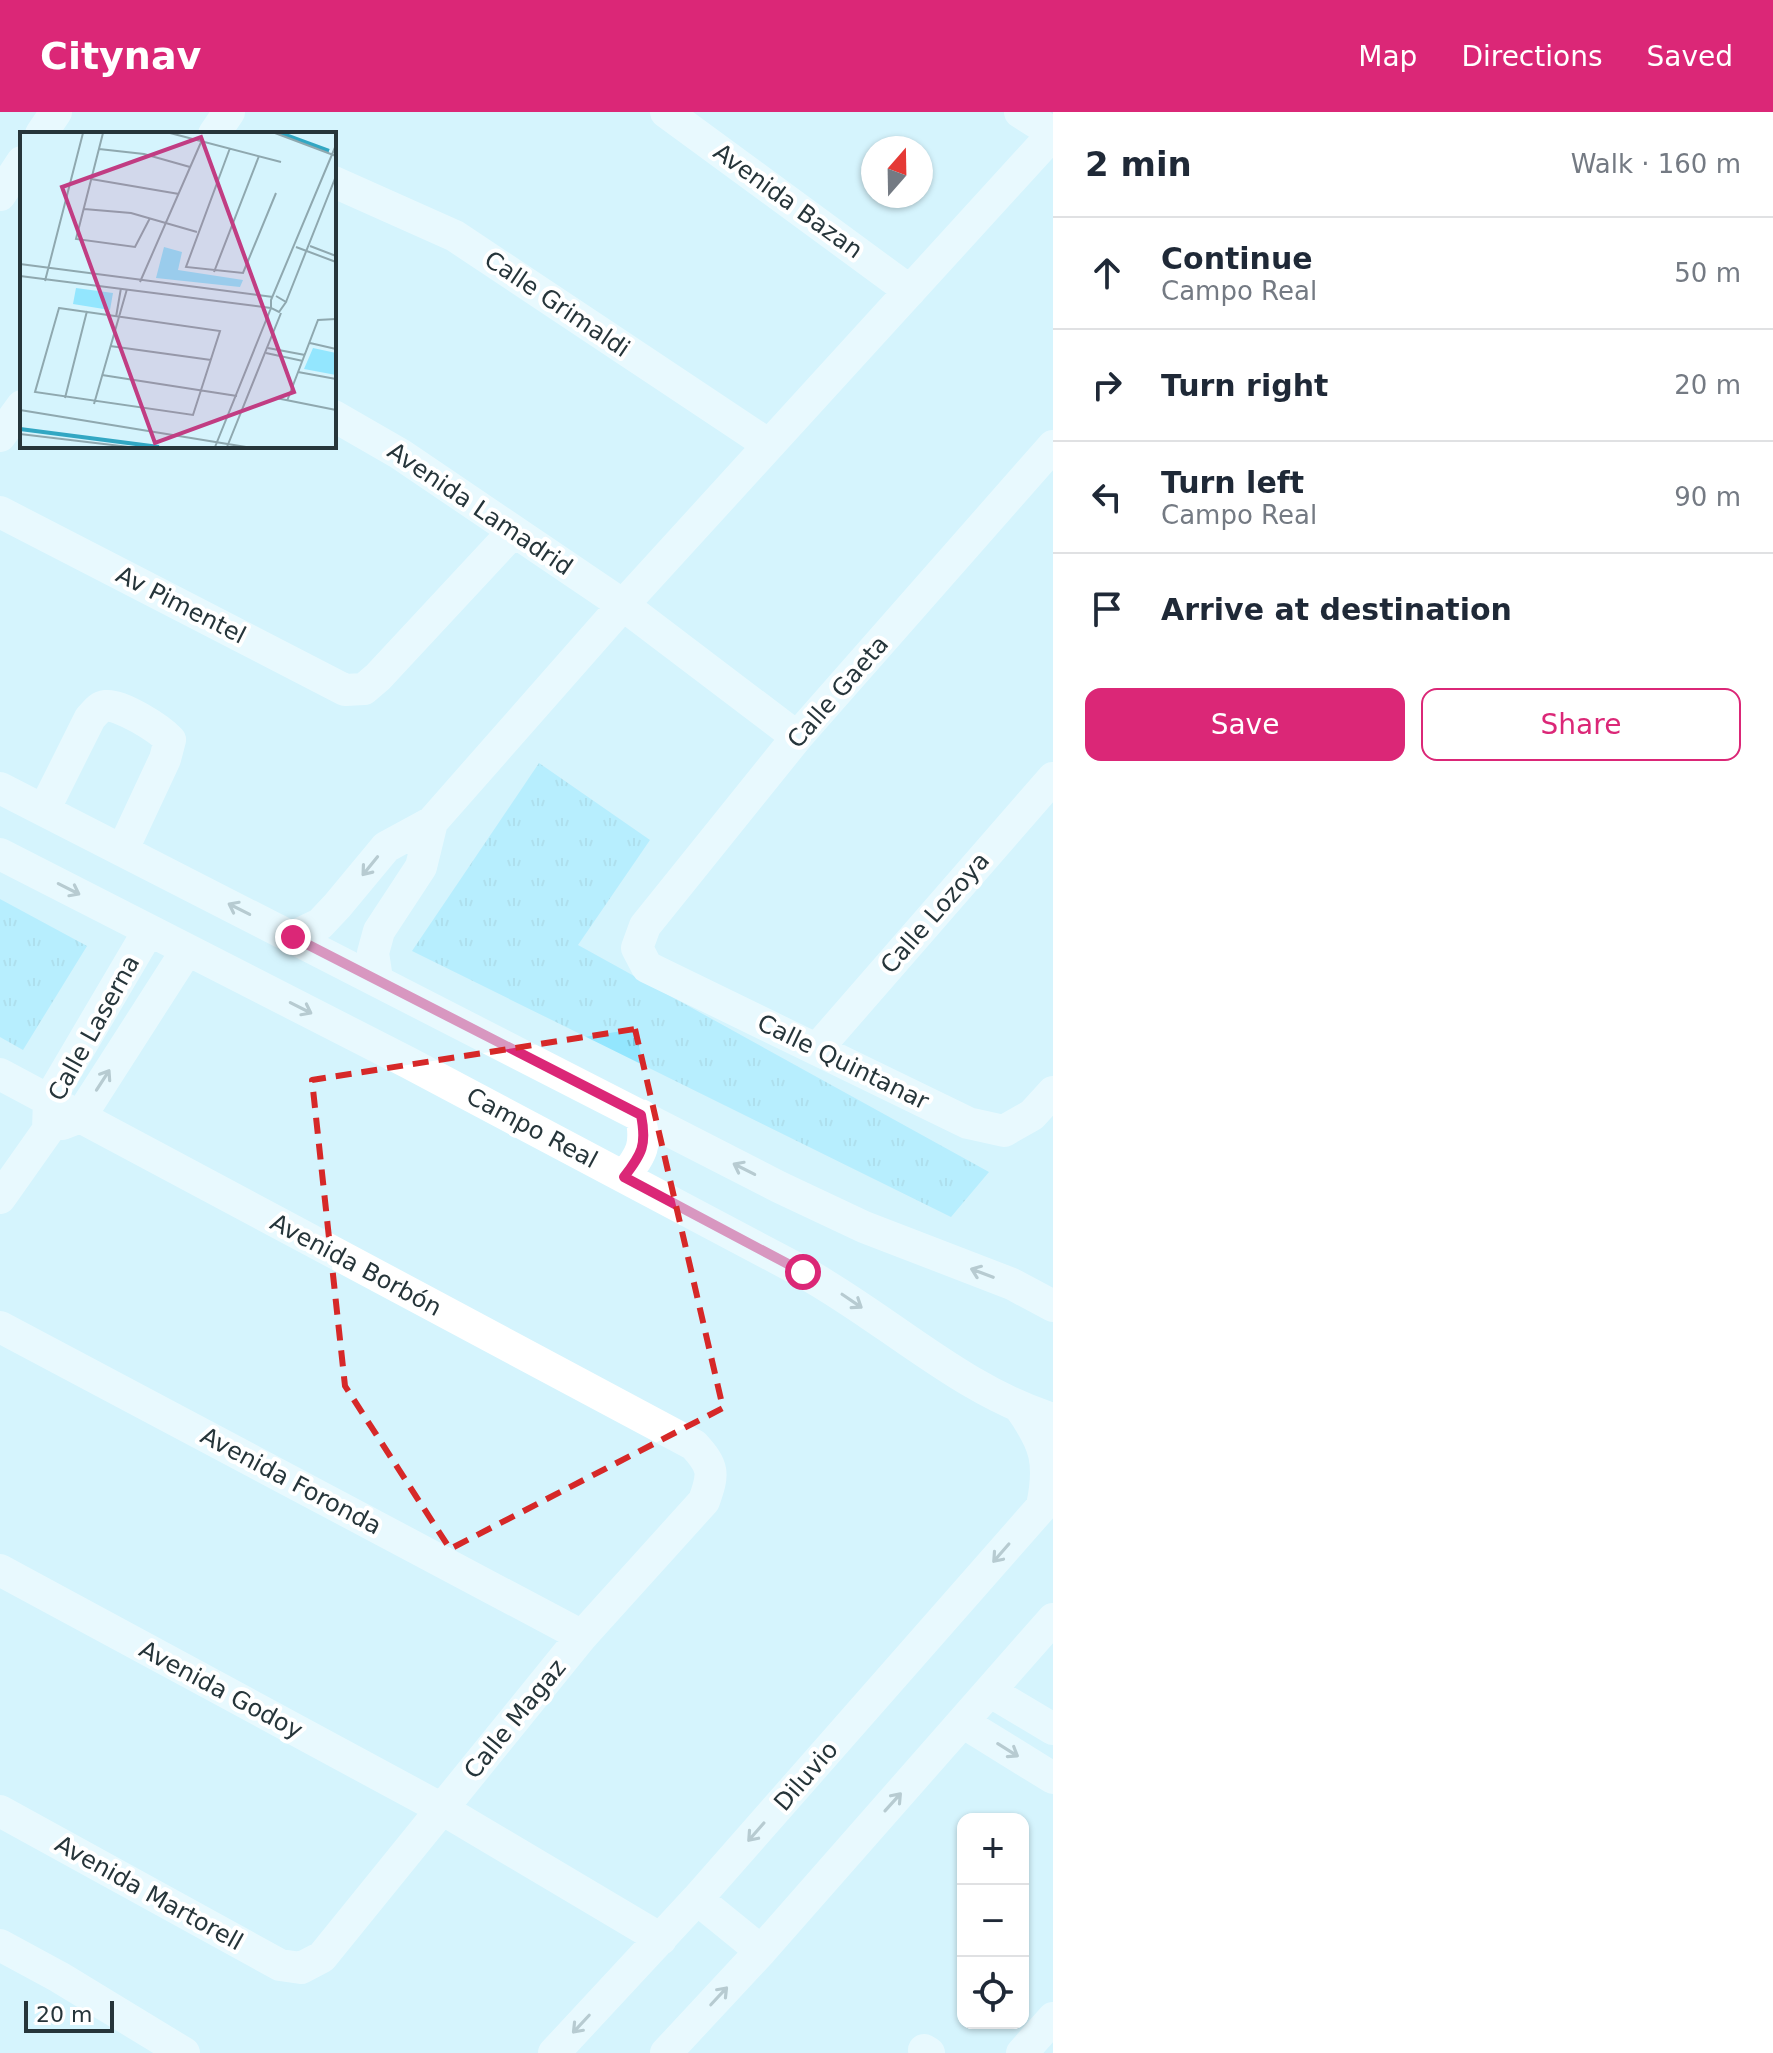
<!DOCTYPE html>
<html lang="en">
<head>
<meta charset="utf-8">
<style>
  :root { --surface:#fff; --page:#f2f2f3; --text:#1f2937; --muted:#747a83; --line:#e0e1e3; --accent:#db2777 }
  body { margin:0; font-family:"DejaVu Sans",sans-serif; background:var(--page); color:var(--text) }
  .controls { position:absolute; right:24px; bottom:24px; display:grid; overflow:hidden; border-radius:16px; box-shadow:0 2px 6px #0004 }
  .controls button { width:72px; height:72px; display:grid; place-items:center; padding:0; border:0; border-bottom:2px solid var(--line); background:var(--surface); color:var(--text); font:40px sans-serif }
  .compass { position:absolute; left:861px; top:24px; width:72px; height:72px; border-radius:50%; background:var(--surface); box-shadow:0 2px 6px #0004; rotate:20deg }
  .scale { position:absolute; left:24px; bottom:20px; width:90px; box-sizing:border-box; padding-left:8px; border:4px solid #26353a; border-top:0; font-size:22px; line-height:28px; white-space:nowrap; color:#26353a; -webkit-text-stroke:6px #fff; paint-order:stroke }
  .stop { position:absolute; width:24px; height:24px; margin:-18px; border:6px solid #db2777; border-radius:50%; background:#fff }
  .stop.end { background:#db2777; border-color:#fff; box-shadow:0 2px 8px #0008 }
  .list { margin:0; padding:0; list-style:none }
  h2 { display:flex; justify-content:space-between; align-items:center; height:104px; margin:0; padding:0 32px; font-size:34px }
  h2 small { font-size:26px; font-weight:400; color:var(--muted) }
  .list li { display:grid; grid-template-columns:52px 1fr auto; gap:24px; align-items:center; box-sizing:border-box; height:112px; padding:0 32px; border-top:2px solid var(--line) }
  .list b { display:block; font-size:30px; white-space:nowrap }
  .list p { margin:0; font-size:26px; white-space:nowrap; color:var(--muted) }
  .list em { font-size:26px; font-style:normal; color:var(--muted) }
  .actions { display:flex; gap:16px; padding:24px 32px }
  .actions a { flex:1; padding:18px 0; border:2px solid var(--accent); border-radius:16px; text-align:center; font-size:28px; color:var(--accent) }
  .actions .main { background:var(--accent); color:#fff }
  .icon { flex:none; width:44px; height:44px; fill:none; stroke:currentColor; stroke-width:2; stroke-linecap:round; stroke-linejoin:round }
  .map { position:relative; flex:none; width:1053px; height:1941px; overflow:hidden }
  header { display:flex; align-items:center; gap:48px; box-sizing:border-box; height:112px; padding:0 40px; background:var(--accent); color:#fff }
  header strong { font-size:38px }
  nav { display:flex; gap:44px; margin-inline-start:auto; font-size:28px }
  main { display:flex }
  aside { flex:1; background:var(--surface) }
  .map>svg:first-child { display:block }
  .park { fill:url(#park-tufts) }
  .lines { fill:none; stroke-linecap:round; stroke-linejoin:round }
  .minor { stroke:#fff; stroke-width:32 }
  .oneway { stroke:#929a9c }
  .route { stroke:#db2777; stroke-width:10 }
  .marked { fill:none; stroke:#d62828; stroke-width:6; stroke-dasharray:16 10; stroke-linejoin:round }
  .labels { text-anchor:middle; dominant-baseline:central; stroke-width:8; stroke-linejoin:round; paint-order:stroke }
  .street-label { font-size:24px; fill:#26353a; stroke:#fff }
  .inset-river { fill:none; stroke:#32a7c3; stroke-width:4 }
  .inset-road { fill:none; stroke:#8fa8af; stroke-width:2 }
  .view { fill:#c13d83; fill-opacity:0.15; stroke:#c13d83; stroke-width:4 }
  .inset-edge { fill:none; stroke:#26353a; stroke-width:4 }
</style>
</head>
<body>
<header>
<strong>Citynav</strong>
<nav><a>Map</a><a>Directions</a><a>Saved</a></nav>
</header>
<main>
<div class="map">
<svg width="1053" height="1941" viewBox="0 0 1053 1941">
  <defs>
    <pattern id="park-tufts" width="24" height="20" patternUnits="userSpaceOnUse" patternTransform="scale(2)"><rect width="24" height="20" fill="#93e6fe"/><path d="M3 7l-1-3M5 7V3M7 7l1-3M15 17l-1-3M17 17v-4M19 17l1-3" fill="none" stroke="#7fc6da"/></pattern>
  </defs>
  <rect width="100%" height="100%" fill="#d5f4fd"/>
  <path class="park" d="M539,651L650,728L578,833L989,1060L951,1105L412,839Z
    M0,787L87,834L23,938L0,925Z"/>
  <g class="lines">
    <path class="minor" d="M666,0L910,179
      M1020,0L1053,21
      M41,22L56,0
      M214,22L229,0
      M334,70L455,124L769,333
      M0,83L22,50
      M334,304L400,342L623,493L797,625
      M0,324L22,294
      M1053,334L797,625L645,814L637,836L647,855L968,1011L1004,1019L1032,1003L1053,980
      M0,400L345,578L364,577L378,565L513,420
      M0,676L779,1075L864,1115L1012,1172L1053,1194
      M44,698L90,606C95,601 98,595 106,594C121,592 160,617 170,628L165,647L123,737
      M0,742L409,951L803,1160C888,1207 960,1278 1053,1307
      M293,825L320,812L337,794L386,735L432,710L623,493L1053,22
      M377,867L373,841L379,819L421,755L432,710
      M817,937L1053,666
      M0,962L694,1333C714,1355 714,1361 704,1389L582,1524L322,1845L301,1856L280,1853L0,1699
      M62,1012L80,1005L187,838
      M624,1065C642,1042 647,1033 641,1003
      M0,1086L48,1018L49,988L149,818
      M0,1215L582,1524
      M1020,1296C1046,1332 1051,1351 1042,1394
      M0,1458L442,1697L661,1827
      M991,1580L1053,1617
      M964,1611L1053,1666
      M697,1787L761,1839
      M0,1833L59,1865L184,1941
      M924,1938L929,1941
      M554,1941L697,1787L1053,1382
      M666,1941L761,1839L1053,1507
      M1022,1941L1053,1906"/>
  </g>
  <defs><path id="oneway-shaft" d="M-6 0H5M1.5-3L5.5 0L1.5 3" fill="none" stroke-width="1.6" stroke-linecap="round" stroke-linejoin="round" transform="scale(2)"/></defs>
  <g class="oneway">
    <use href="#oneway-shaft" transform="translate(370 754) rotate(129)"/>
    <use href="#oneway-shaft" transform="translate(69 777) rotate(27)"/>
    <use href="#oneway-shaft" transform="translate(239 797) rotate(-153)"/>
    <use href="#oneway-shaft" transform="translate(301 896) rotate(27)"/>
    <use href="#oneway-shaft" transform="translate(103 968) rotate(-57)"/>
    <use href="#oneway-shaft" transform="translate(744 1057) rotate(-153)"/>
    <use href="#oneway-shaft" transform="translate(982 1161) rotate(-159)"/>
    <use href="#oneway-shaft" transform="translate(852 1189) rotate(34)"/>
    <use href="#oneway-shaft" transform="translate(1001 1441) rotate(131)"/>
    <use href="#oneway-shaft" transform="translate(1008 1638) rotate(32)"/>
    <use href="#oneway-shaft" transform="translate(893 1690) rotate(-48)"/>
    <use href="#oneway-shaft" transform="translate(756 1720) rotate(131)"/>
    <use href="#oneway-shaft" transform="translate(719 1884) rotate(-47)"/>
    <use href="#oneway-shaft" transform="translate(581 1912) rotate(133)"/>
  </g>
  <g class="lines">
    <path class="route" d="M293,825L641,1003C647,1033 642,1042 624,1065L803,1160"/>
  </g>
  <path d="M0 0H1053V1941H0ZM635,917L723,1296L450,1437L345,1274L312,968Z" fill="#d5f4fd" fill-opacity=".55" fill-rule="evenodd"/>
  <path class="marked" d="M635,917L723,1296L450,1437L345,1274L312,968Z"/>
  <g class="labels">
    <g class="street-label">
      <text transform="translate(788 89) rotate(36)">Avenida Bazan</text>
      <text transform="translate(557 192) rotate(34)">Calle Grimaldi</text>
      <text transform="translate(480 397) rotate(34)">Avenida Lamadrid</text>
      <text transform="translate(181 493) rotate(27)">Av Pimentel</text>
      <text transform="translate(838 580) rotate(-49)">Calle Gaeta</text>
      <text transform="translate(935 801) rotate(-49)">Calle Lozoya</text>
      <text transform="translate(94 916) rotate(-61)">Calle Laserna</text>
      <text transform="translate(843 950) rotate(26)">Calle Quintanar</text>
      <text transform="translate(532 1016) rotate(28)">Campo Real</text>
      <text transform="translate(356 1153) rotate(28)">Avenida Borbón</text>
      <text transform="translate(291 1369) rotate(28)">Avenida Foronda</text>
      <text transform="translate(221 1578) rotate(28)">Avenida Godoy</text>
      <text transform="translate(515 1607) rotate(-51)">Calle Magaz</text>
      <text transform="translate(806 1664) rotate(-49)">Diluvio</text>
      <text transform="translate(149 1781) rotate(29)">Avenida Martorell</text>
    </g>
  </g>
  <g transform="translate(20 20)">
    <rect width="316" height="316" fill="#d5f4fd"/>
    <path d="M144,115L162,120L158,138L223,148L220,155L136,146ZM56,156L93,161L90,178L53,172ZM293,216L316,221V243L284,237Z" fill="#93e6fe"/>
    <path class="inset-river" d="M260,1L309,19M0,297L139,315"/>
    <path class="inset-road" d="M83,1L56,107L115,115L130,86M150,1L261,30M255,1L316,24M210,16L166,135L223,141L256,61M79,17L124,22L170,35M71,47L159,62M64,77L111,81L177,100M290,114L316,124M276,115L316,130M0,132L253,165M194,140L239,24M0,144L251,176M25,149L63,1M120,150L182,8M256,164L266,170L259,180L251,176V168L316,13M266,170L316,44M39,176L200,199L173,283L15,260ZM96,185L101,156M290,211L316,217M90,214L191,228M248,216L285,223M246,221L283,229M278,240L316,247M82,243L217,264M45,266L67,179M256,266L316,278M267,269L298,188L316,187M74,272L107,157M0,278L226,315M0,302L109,315M195,315L251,176M207,315L261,181"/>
    <path class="view" d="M181,5L274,260L135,311L42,55Z"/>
    <rect width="316" height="316" class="inset-edge"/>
  </g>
</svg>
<div class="controls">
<button>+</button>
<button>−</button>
<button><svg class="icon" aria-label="locate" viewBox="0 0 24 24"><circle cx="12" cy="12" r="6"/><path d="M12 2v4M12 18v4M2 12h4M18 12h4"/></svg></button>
</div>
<svg class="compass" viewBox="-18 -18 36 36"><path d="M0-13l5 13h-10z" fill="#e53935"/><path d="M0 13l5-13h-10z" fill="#747a83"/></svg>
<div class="scale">20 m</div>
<div class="stop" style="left:803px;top:1160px"></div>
<div class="stop end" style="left:293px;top:825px"></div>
</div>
<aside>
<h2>2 min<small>Walk · 160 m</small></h2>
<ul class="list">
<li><svg class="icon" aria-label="ahead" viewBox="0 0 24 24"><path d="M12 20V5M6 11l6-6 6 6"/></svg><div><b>Continue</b><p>Campo Real</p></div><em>50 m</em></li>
<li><svg class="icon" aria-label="right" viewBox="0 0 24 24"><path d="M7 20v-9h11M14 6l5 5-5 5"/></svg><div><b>Turn right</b></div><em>20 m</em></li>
<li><svg class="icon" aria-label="left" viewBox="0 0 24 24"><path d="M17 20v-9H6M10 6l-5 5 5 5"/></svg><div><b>Turn left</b><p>Campo Real</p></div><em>90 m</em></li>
<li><svg class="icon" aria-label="arrive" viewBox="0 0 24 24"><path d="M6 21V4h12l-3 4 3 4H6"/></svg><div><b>Arrive at destination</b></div></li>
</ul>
<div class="actions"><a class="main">Save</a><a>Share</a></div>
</aside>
</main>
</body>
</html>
